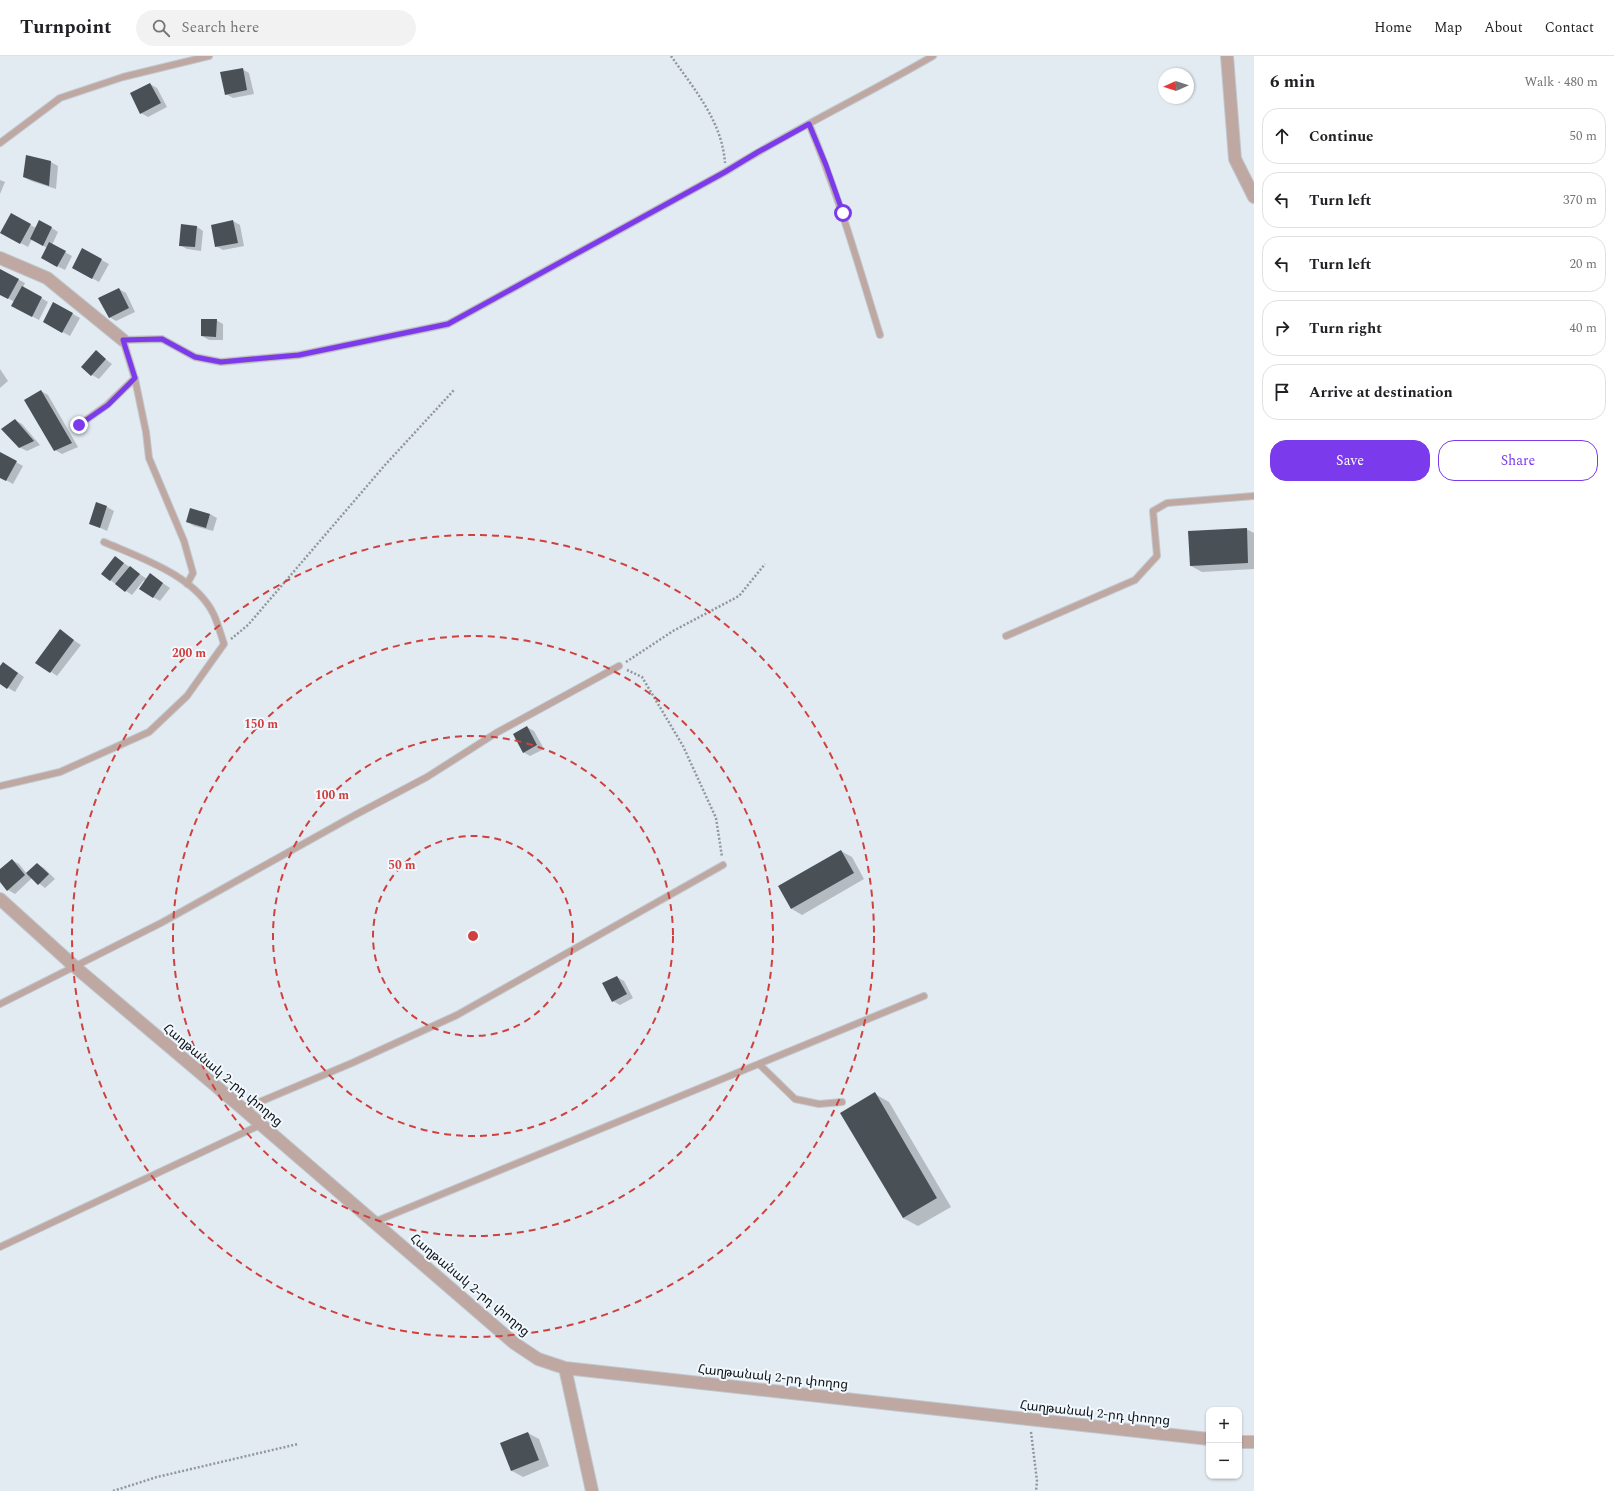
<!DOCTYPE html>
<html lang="en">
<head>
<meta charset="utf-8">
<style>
  :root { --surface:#fff; --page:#f2f2f2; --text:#202124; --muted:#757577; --line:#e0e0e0; --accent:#7c3aed }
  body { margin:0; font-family:Spectral,"Noto Sans Armenian",serif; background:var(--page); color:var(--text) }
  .controls { position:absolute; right:12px; bottom:12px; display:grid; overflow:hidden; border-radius:8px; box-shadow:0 1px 3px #0004 }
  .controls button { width:36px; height:36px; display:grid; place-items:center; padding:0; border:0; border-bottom:1px solid var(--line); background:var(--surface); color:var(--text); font:20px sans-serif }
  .compass { position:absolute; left:1158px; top:12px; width:36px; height:36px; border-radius:50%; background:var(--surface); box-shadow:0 1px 3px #0004; rotate:267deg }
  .stop { position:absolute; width:12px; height:12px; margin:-9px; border:3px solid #7c3aed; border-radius:50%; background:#fff }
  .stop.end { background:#7c3aed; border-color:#fff; box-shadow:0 1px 4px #0008 }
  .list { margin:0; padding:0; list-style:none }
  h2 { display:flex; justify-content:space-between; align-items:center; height:52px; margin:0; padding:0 16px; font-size:17px }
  h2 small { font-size:13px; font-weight:400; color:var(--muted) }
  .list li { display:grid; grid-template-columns:26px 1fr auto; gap:12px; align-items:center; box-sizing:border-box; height:56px; margin:0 8px 8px; padding:0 8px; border:1px solid var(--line); border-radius:16px }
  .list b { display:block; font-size:15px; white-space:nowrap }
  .list em { font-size:13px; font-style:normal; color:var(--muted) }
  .actions { display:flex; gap:8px; padding:12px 16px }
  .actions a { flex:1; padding:9px 0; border:1px solid var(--accent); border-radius:16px; text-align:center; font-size:14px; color:var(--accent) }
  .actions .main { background:var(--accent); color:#fff }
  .icon { flex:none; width:22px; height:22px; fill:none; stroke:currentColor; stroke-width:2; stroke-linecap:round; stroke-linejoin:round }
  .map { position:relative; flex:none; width:1254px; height:1435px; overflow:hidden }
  header { display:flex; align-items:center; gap:24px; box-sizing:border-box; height:56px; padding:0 20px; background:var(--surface); border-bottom:1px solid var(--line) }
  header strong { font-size:19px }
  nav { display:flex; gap:22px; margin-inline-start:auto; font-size:14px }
  .search { width:280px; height:36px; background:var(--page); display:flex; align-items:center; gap:10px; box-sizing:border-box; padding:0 14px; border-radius:22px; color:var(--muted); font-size:15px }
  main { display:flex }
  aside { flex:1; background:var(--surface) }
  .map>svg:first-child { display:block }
  .shadow { fill:#0003 }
  .building { fill:#495157 }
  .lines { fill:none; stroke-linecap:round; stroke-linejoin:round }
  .service-casing { stroke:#c0c8cf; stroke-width:8 }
  .minor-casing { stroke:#c0c8cf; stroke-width:14 }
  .path { stroke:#91979c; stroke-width:2.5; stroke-dasharray:2 2; stroke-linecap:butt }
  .service { stroke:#bfa7a2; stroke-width:6 }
  .minor { stroke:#bfa7a2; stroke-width:12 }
  .route { stroke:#7c3aed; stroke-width:5 }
  .ring { fill:none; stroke:#cf403f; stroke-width:2; stroke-dasharray:7 5 }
  .labels { text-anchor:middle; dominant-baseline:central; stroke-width:4; stroke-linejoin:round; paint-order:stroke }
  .street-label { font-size:13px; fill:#101315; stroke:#f1f8fe }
  .centre { fill:#cf403f; stroke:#f1f8fe; stroke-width:2 }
  .ring-label { font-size:12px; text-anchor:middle; font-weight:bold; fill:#cf403f; stroke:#f1f8fe; stroke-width:4; stroke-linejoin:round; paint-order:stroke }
</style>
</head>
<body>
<header>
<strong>Turnpoint</strong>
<div class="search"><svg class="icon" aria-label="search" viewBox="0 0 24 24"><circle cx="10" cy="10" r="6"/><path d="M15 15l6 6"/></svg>Search here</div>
<nav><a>Home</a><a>Map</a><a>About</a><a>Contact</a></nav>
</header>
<main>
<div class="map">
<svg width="1254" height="1435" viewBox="0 0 1254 1435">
  <rect width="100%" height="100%" fill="#e2ebf2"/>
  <path class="shadow" d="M242,13L249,17L254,38L233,42L226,38Z
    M150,28L157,32L167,51L148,61L141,57Z
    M51,106L58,110L56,133L31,125L24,121Z
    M0,124L5,126L0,138Z
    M11,159L36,172H52L58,176L52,189L72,200L65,214L49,206L47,192L32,183L28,191L2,177Z
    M233,165L240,169L244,190L223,194L216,190Z
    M196,170L203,175L201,195L187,193L180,189Z
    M83,194L109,208L99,226L73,212Z
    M0,214L25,227L23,231L48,246L39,264L13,250L15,246L0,238Z
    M119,233L126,237L135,256L116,265L109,261Z
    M54,247L80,262L70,280L44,266Z
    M216,264L223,268V284H209L202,280Z
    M96,296L112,308L99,323L92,319Z
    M0,313L8,325L0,332Z
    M41,335L48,339L78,391L62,398L55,394Z
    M15,364L22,368L40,389L27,395L19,391Z
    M0,397L23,410L13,428L0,421Z
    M107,451L114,455L107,475L90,467Z
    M191,453L210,458L217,462L213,475L194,470L187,466Z
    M1246,473L1254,477V513L1202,516L1191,510Z
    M115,501L147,523H157L170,532L160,545L153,541L144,524L132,539L110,524Z
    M60,575L81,589L57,620L37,606Z
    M10,611L24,621L15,636L0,627V612Z
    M527,671L534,675L544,693L530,700L523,696Z
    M841,795L852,801L864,823L802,859L792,853Z
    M12,804L19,808L27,818L37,808L44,812L55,823L45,832L32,822L15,838L8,834L0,825V815Z
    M617,921L624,925L633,942L620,949L613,945Z
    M875,1038L889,1046L951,1151L918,1170L903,1162Z
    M528,1377L539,1383L549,1410L523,1421L512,1415L501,1388Z"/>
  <path class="building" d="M243,12L247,34L225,39L220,16Z
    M150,27L161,47L140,58L130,37Z
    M26,99L51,105L49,130L23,121Z
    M11,157L31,168L20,188L0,177Z
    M39,164L52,171L43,190L30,183Z
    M233,164L238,187L215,191L211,169Z
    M181,168L197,170L195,191L179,190Z
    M49,186L66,195L57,211L41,202Z
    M82,192L102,203L92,223L72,212Z
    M0,213L19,223L8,243L0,239Z
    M22,230L42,241L32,261L11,250Z
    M119,232L129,252L109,262L98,242Z
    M53,246L73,257L62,277L43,266Z
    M201,263H217L216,281L201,280Z
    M96,294L106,303L91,320L81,311Z
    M41,334L72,387L54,395L24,344Z
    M15,363L34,385L19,392L1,373Z
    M0,396L17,405L6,425L0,422Z
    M96,446L107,450L100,472L89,468Z
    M190,452L210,458L206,472L186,466Z
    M1247,472L1248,507L1190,510L1188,475Z
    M115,500L124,507L110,525L101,518Z
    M130,510L140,518L125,536L115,528Z
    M150,517L163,527L153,542L139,533Z
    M60,573L74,584L50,617L35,607Z
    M3,606L18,617L7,633L0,628V610Z
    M527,670L537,689L523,697L513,678Z
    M841,794L854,817L791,853L778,830Z
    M12,803L25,819L7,835L0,826V813Z
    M37,807L49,818L38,829L26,817Z
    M617,920L627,938L612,946L602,927Z
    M875,1036L937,1142L903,1162L840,1057Z
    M528,1376L539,1404L511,1415L500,1387Z"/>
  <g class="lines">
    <g class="service-casing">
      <path id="service" d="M809,68C838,137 858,208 880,279
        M0,87L60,42L123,21L209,0
        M79,369L107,349L135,322
        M187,528L193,517L184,485L149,402L146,376L135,323L123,284L162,283L195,301L221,306L299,299L448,268L725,116C792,74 864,40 933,0
        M1006,580L1135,524L1157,500L1153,455L1167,447L1254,440
        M0,730L60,716L149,676L187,640L224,588C221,579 218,568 214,559C196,520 141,502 104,486
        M0,948L161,867L355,759L427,721L496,677L619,610
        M759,1008L795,1043L819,1048L842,1046
        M243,1053L352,1007L457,959L723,809
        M374,1166L924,940
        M0,1191L260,1069"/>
    </g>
    <g class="minor-casing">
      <path id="minor" d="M1227,0L1235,103L1254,141
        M0,202L47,222L123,284
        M0,843L74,910L243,1053L514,1287L538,1303L565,1312L1209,1383
        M565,1312L592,1435
        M1239,1386H1254"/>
    </g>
    <path class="path" d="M671,0C694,33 722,65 725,107
      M231,583L248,569L385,409L454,334
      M626,606L673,575L739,540L765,508
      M627,614L642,621L683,690L716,762L722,801
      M1031,1376L1037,1425L1036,1435
      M113,1435L157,1421L298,1388"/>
    <use href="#service" class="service"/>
    <use href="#minor" class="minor"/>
  </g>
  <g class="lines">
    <path class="route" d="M79,369L108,349L135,322L123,284L162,283L195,301L221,306L299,299L448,268L725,116L758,96L809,68L826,109L843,157"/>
  </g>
  <g class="ring">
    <circle cx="473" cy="880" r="100"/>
    <circle cx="473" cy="880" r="200"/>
    <circle cx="473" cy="880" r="300"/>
    <circle cx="473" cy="880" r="401"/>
  </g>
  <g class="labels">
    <g class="street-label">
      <text transform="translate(223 1019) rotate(40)">Հաղթանակ 2-րդ փողոց</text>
      <text transform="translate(470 1229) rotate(40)">Հաղթանակ 2-րդ փողոց</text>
      <text transform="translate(773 1321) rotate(6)">Հաղթանակ 2-րդ փողոց</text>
      <text transform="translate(1095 1357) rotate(6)">Հաղթանակ 2-րդ փողոց</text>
    </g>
  </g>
  <circle cx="473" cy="880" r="6" class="centre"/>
  <g class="ring-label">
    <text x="189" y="601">200 m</text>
    <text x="261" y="672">150 m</text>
    <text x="332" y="743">100 m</text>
    <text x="402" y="813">50 m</text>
  </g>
</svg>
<div class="controls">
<button>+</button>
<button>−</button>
</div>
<svg class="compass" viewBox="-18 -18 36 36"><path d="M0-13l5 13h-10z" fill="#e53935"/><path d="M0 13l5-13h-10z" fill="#757577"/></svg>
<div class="stop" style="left:843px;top:157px"></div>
<div class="stop end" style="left:79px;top:369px"></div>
</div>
<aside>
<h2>6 min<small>Walk · 480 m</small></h2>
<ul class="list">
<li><svg class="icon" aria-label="ahead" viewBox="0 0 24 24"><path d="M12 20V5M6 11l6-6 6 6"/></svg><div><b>Continue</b></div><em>50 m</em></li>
<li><svg class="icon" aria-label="left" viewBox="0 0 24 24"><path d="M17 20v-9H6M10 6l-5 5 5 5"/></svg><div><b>Turn left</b></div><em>370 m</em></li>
<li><svg class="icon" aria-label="left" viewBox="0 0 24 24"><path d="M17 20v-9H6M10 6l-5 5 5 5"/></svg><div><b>Turn left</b></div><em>20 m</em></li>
<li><svg class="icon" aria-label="right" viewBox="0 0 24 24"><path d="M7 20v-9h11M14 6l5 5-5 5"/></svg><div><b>Turn right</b></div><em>40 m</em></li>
<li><svg class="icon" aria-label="arrive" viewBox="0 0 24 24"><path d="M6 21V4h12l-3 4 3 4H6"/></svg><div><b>Arrive at destination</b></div></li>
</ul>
<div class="actions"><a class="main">Save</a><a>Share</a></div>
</aside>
</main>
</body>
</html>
